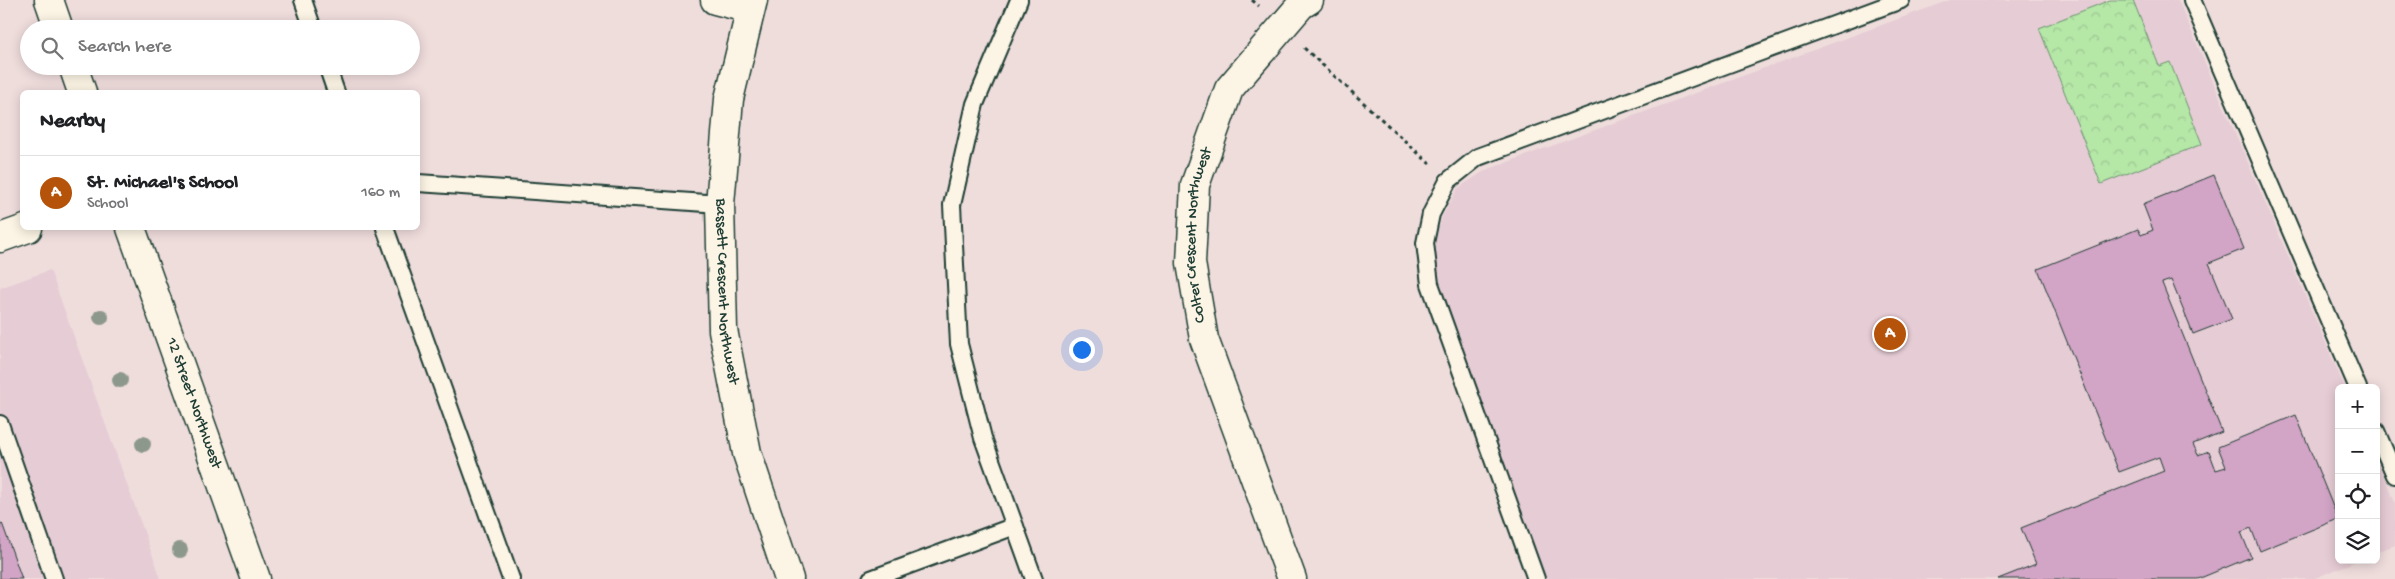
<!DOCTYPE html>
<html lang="en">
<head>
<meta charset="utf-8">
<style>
  :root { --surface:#fff; --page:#f2f2f2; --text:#202124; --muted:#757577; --line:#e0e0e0; --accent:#b45309 }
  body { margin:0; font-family:"Gochi Hand",sans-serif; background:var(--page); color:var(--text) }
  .controls { position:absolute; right:15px; bottom:15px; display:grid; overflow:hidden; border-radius:8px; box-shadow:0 2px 12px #0003 }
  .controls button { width:45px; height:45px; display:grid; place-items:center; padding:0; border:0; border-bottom:1px solid var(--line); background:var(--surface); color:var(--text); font:25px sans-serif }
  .you { position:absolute; left:1081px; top:349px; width:18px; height:18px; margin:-12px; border:4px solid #fff; border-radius:50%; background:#1a73e8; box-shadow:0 0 0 8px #1a73e833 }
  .badge { display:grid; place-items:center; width:32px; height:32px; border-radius:50%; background:var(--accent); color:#fff; font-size:16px; font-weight:700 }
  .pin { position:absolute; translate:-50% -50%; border:2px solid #fff; box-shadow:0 1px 5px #0006 }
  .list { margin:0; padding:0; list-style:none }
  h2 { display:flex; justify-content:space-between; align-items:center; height:65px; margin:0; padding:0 20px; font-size:21px }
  h2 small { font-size:16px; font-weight:400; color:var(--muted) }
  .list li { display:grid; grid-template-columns:32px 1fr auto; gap:15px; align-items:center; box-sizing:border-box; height:75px; padding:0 20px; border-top:1px solid var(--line) }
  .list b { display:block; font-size:19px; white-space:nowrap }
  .list p { margin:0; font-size:16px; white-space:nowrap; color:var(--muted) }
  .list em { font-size:16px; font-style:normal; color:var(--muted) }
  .icon { flex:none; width:28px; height:28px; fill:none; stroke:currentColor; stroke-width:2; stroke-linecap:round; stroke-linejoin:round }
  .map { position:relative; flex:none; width:2395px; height:579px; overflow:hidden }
  .search { position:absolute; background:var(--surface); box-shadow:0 2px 12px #0003; left:20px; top:20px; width:400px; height:55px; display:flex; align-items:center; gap:12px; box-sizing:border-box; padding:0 18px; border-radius:28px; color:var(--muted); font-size:19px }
  .panel { position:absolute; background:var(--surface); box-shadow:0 2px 12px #0003; left:20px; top:90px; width:400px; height:140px; border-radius:8px }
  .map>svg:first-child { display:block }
  .built { fill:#e6ccd5 }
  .park { fill:url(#park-crowns); stroke:#6a926e }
  .building { fill:#d2a4c6; stroke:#1f3d34 }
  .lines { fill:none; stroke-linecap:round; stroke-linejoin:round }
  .lane-casing { stroke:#1f3d34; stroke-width:20 }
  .street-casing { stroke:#1f3d34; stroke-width:31 }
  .secondary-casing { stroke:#1f3d34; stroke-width:31 }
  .path { stroke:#1f3d34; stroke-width:3; stroke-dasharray:4 4; stroke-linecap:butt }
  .lane { stroke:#fcf5e5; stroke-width:16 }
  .street { stroke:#fcf5e5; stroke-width:28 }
  .secondary { stroke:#fcf5e5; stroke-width:28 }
  .tree { fill:#8d988c }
  .labels { text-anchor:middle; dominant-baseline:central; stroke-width:5; stroke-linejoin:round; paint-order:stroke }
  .street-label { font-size:16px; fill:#1f3d34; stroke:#fcf5e5 }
</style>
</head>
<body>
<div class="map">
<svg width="2395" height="579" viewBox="0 0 2395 579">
  <defs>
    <pattern id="park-crowns" width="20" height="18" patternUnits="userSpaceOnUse" patternTransform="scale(1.25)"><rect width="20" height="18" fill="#b5e7a7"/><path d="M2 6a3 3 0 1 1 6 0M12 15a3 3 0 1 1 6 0" fill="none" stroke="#9bc790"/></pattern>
  </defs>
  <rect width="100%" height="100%" fill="#efdddc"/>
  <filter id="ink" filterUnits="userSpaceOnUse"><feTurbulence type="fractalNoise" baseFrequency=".02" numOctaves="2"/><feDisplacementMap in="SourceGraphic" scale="10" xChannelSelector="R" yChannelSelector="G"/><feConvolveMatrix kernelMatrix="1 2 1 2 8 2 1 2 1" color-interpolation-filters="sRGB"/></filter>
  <g filter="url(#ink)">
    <path class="built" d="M1950,0H2178L2345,388H2339V560H2358L2313,579H1546L1438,281L1434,246L1442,217L1458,188L1486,170Z
      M50,270L161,579H0V288Z
      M2376,459L2395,502V545L2376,552Z"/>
    <path class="park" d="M2110,0H2133L2159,66L2170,62L2202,144L2101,184L2039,28Z"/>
    <path class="building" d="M2214,175L2244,249L2209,263L2232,319L2193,334L2171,280L2162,283L2222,432L2193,444L2198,455L2209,451L2216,470L2226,467L2218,447L2296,415L2338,519L2260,551L2251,528L2241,532L2251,557L2198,579H1998L2036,564L2021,528L2164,471L2159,457L2119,472L2038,269L2138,229L2141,235L2153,230L2143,204Z
      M2,523L22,579H0V524Z"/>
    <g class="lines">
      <g class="lane-casing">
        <path id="lane" d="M303,0L313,29
          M1019,0L975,104L952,205L959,344L983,438L1034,579
          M2192,0L2358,388
          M327,66L336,92
          M418,183L720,204
          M385,228L511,579
          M0,424L54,579
          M2376,431L2395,475
          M871,579L1015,526
          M1536,579L1430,284L1425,243L1431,214L1448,181L1478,157L1901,0"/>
      </g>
      <g class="street-casing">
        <g id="street">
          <path d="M715,0L750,9"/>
          <path d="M0,238L28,228"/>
          <path id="s1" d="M1292,579L1204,339L1191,263L1195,185L1229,89L1301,5L1309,0"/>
        </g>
      </g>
      <g class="secondary-casing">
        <g id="secondary">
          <path d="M49,0L59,29"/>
          <path id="s2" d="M753,0L729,99L720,204L723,330L747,453L789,579"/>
          <path d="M73,66L82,92"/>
          <path id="s3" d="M131,228L256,579"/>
        </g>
      </g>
      <path class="path" d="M1252,0L1259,6
        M1304,48L1430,164"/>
      <use href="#lane" class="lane"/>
      <use href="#street" class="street"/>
      <use href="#secondary" class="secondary"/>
    </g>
    <g class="tree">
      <circle cx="101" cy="317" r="8"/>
      <circle cx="120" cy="380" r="8"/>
      <circle cx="143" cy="444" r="8"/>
      <circle cx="180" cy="550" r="8"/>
    </g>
  </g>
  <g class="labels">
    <g class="street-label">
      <text stroke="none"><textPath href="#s1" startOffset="361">Colter Crescent Northwest</textPath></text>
      <text stroke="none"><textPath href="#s2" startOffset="295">Bassett Crescent Northwest</textPath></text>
      <text stroke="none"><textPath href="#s3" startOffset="186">12 Street Northwest</textPath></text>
    </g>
  </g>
</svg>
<div class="controls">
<button>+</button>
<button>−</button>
<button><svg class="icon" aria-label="locate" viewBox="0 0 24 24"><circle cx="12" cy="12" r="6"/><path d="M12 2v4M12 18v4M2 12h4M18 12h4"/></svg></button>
<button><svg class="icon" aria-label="layers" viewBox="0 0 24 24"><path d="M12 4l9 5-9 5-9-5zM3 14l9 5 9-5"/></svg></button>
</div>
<div class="you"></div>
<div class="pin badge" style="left:1890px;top:334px">A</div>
<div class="search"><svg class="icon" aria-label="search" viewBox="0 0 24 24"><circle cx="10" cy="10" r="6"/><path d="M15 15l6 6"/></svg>Search here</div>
<section class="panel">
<h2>Nearby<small></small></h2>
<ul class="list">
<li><span class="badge">A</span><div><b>St. Michael's School</b><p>School</p></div><em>160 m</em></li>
</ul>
</section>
</div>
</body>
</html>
